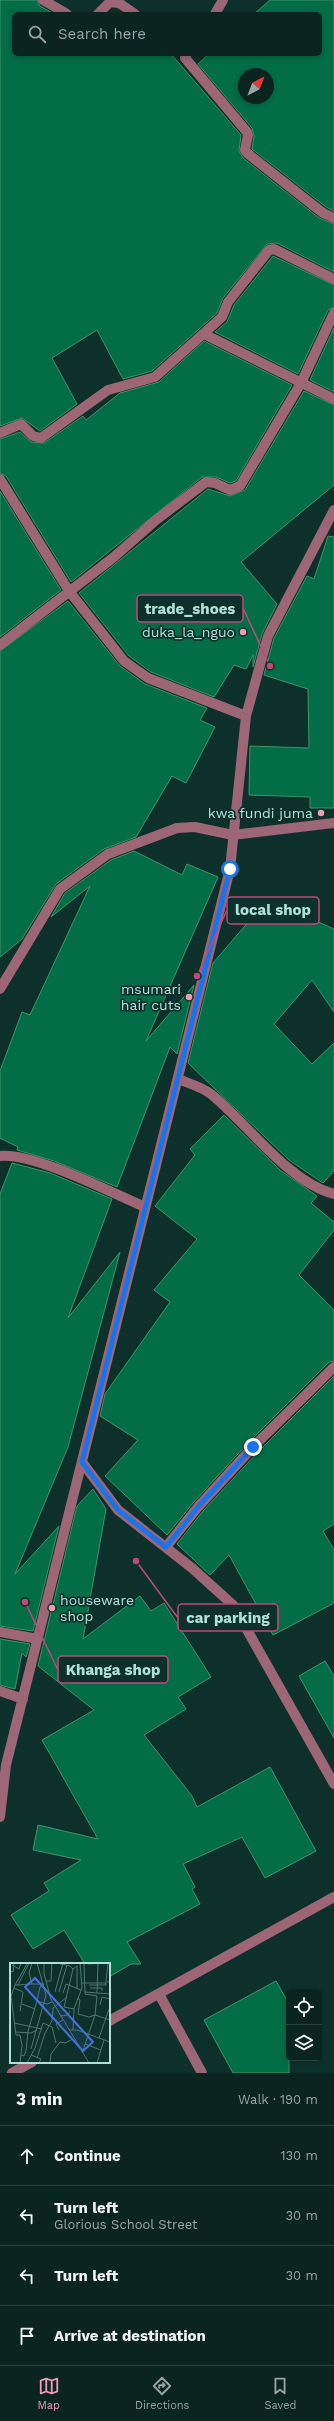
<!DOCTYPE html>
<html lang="en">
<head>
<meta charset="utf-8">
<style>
  :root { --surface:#0a2420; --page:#132c29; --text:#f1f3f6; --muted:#99a4a5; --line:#2a413e; --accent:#f19ab4 }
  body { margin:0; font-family:"Work Sans",sans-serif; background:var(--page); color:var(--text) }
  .controls { position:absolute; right:12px; bottom:12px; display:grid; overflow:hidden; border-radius:6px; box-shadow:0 2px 6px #0003 }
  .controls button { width:36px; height:36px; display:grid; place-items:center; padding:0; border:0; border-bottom:1px solid var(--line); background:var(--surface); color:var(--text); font:20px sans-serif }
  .compass { position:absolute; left:238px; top:68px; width:36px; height:36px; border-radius:50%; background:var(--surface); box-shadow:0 2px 6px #0003; rotate:42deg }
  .stop { position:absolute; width:12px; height:12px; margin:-9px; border:3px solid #1a73e8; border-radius:50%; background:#fff }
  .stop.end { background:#1a73e8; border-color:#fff; box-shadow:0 1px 4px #0008 }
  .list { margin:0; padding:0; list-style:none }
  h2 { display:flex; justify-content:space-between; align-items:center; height:52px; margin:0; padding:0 16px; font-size:17px }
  h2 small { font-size:13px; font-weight:400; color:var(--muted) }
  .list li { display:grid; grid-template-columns:26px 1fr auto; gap:12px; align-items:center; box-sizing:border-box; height:60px; padding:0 16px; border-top:1px solid var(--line) }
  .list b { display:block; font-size:15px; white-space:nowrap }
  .list p { margin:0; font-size:13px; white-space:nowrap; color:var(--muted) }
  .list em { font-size:13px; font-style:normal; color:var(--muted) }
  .icon { flex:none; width:22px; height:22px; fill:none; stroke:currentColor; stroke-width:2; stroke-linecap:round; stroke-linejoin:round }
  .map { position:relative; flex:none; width:334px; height:2073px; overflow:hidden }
  .search { position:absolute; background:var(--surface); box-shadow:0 2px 6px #0003; left:12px; right:12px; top:12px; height:44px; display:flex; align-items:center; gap:10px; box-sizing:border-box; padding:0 14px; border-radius:6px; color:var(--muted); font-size:15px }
  .sheet { height:292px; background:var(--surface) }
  nav { display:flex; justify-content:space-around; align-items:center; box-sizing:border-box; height:56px; border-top:1px solid var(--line); background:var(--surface); font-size:11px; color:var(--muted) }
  nav a { display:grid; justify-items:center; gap:2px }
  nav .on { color:var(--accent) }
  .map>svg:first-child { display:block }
  .building { fill:#036d47; stroke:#3d946b; fill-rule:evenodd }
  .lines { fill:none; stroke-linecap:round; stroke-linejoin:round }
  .minor { stroke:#9c6676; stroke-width:10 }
  .route { stroke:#1a73e8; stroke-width:5 }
  .poi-dot { fill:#f19ab4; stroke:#0d302b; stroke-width:1.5 }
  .labels { text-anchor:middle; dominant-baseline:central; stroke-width:3.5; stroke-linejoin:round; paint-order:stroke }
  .poi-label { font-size:14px; fill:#b0e1d6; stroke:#0d302b; text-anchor:end }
  .inset-road { fill:none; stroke:#4e776f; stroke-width:1 }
  .view { fill:#4273d8; fill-opacity:0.15; stroke:#4273d8; stroke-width:2 }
  .inset-edge { fill:none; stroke:#b0e1d6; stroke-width:2 }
  .leader { fill:none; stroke:#be4a7a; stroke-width:1.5 }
  .callout-dot { fill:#be4a7a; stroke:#0d302b; stroke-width:1.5 }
  .callout { fill:#0d302b; stroke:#be4a7a; stroke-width:1.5 }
  .callout-label { font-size:15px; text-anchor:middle; font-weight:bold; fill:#b0e1d6 }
</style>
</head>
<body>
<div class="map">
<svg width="334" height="2073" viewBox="0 0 334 2073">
  <rect width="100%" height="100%" fill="#0d302b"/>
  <path class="building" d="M0,0H37L40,6L54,14H14V54H171L241,135L239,151L243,158L319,218L334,224V272L277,243L267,244L223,298L217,313L152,371L123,379L97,330L52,358L77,404L40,431L22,418L0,426Z
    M270,0H334V211L326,207L252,149L254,136L252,128L198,64L209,54H320V14H254ZM244,74H268V98H244Z
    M273,256L334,285V307L328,310L298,374L215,332L227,322L234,305Z
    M334,328V392L310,380Z
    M204,341L292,385L236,481L230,483L216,477H202L71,582L6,476L0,473V439L20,432L31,442L44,443L83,416L86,420L120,393L159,382Z
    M304,391L334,405V485L241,562L277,604L262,634L253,667V655L246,669L234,665L214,697L151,672L129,656L79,593L208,489L230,496L245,490Z
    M0,491L61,590L0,637Z
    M328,536L334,537V808H310V797L249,795L250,746L309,748L308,689L264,675L274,638L307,576L314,579Z
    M68,601L120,666L145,684L207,708L200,720L215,727L186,783L172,776L136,837L104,849L56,884L22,939L0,957V651Z
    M134,851L182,875L187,864L218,877L146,1041L194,985L177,1054L170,1047L117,1187L54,1161L17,1150L18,1147L0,1138V1071L22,1012L30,1015L90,886L51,917L65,893L111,860Z
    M274,902L334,929V1012L312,980L274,1024L312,1064L334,1043V1171L323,1183L289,1160L188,1063L213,963L256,913Z
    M224,1115L280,1170L317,1196L311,1203L334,1222V1230L299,1275L334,1310V1361L329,1362L248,1443L193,1503L167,1535L105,1476L138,1440L100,1416L105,1394L170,1302L154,1290L197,1239L155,1206L195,1155L190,1149Z
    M12,1163L50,1173L112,1199L68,1318L120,1252L68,1447L15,1574L59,1526L33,1631L0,1626V1194Z
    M334,1376V1524L323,1531L334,1550V1603L273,1635L229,1555L210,1575L177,1544L203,1511L258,1452Z
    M93,1489L106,1509L83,1639L140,1596L151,1611L164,1603L211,1677L178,1697L186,1709L144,1735L192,1796L197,1807L270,1767L316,1851L265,1878L242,1837L183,1864L195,1887L192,1889L200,1904L127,1942L141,1964H131L109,1977V1964H85L64,1930L33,1949L11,1915L49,1891L44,1883L81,1860L33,1850L38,1825L98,1839L42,1740L94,1710L38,1666L77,1506Z
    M0,1639L30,1644L26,1657L22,1653L15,1689L0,1685Z
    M325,1661L334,1676V1738L299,1676Z
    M276,1981L289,2004V2073H233L204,2020Z"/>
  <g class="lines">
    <path class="minor" d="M43,0L67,14
      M98,14L110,2L119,3L135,14
      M215,14L223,0
      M187,54L185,58L247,132L248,135L245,150L247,153L323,213L334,218
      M204,334L334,399
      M0,433L21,424L33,436L41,438L108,390L155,377L222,317L228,302L269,250L274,249L334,279
      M0,479L69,591L124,661L148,678L246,716
      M0,645L114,557L156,520L206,482L215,483L230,490L240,486L301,383L334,313
      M0,989L60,889L108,854L177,828L195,827L233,835L334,823
      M178,1079C188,1083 202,1087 211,1094C248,1124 288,1182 334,1194
      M0,1156C33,1152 112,1193 145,1207
      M82,1462L118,1510L192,1568L233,1605L334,1784
      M166,1547L198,1507L253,1447L334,1367
      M0,1632L38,1639
      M0,1691L23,1699
      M0,1817L6,1765L230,869L246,716L268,636L334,510
      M159,1994L202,2073
      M109,2021L334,1897
      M12,2073L32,2062"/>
  </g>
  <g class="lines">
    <path class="route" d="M230,869L82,1462L118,1510L166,1547L198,1507L253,1447"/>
  </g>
  <g class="poi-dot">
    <circle cx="243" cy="632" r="4"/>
    <circle cx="321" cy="813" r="4"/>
    <circle cx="189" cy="997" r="4"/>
    <circle cx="52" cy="1608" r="4"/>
  </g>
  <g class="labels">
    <g class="poi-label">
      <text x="235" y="632">duka_la_nguo</text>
      <text x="313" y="813">kwa fundi juma</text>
      <text x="181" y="989">msumari<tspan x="181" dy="16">hair cuts</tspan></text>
      <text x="60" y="1600" text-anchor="start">houseware<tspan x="60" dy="16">shop</tspan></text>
    </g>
  </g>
  <g transform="translate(10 1963)">
    <rect width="100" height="100" fill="#0d302b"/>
    <path class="inset-road" d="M22,0L19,10L22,21H34M34,0V11L41,36L79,100M47,0L60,3L63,6M98,0L96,19H100M74,1L75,29L100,31M78,1L92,0M2,2L9,6L11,0M67,3L63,6L54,44L64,46L72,25L70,0M0,8L3,9L4,0M36,18H41L42,0M71,20H96M5,22L17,1M8,22L22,21M79,22H96V20M33,23L30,24L27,38L37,41L42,39M4,25L13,29L10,48M80,25H92V28M67,26V3M45,29L53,0M49,29L57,2M75,29V31L87,33L85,52M53,30L56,21L71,27M87,30L88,0M67,35L70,37L68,51L79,54L85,52M12,41L25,46M90,42L92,34L100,36M50,53L58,52L60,48M4,60L32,66M49,67L46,61L53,57M59,67H67L100,79M63,67L64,46M6,69L21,70L27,67M89,75L99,46M75,81L91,87M21,86L36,32L27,0M72,90L85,52L100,57M11,92L14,93L16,88L18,68L27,38M21,92L31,96L29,100M27,95L35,70L42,58L43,45L57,34M10,100L12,82L10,72H6L1,33L5,22H8L19,0M17,100L25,85L33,60L42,64L46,80M40,100L41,91L50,79L55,80L63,76M87,100L94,77"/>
    <path class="view" d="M25,15L83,79L73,88L15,24Z"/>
    <rect width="100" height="100" class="inset-edge"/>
  </g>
  <path class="leader" d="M270 666L243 608M197 976L227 910M136 1561L178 1618M25 1602L58 1670"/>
  <g class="callout-dot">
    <circle cx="270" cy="666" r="4"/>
    <circle cx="197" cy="976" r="4"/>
    <circle cx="136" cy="1561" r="4"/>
    <circle cx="25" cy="1602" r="4"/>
  </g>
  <g class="callout">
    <rect x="137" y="595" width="106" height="27" rx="4"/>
    <rect x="227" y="897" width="92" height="27" rx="4"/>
    <rect x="178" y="1604" width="100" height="27" rx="4"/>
    <rect x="58" y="1656" width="110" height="27" rx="4"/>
  </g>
  <g class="callout-label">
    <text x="190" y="614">trade_shoes</text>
    <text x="273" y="915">local shop</text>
    <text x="228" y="1623">car parking</text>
    <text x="113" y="1675">Khanga shop</text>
  </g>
</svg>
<div class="controls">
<button><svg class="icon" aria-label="locate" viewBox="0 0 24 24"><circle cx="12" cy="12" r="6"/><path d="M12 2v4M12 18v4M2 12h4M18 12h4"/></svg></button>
<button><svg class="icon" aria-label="layers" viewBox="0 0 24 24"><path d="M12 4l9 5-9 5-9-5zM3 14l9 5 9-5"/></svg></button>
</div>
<svg class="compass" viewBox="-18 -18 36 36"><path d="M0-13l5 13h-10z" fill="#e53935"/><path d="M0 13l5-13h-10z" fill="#99a4a5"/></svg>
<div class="stop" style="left:230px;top:869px"></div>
<div class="stop end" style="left:253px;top:1447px"></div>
<div class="search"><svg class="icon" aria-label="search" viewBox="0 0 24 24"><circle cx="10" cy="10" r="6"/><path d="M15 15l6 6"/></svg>Search here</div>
</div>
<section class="sheet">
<h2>3 min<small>Walk · 190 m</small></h2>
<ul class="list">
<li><svg class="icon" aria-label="ahead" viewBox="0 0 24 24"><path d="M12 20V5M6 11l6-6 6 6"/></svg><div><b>Continue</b></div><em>130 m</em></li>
<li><svg class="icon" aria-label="left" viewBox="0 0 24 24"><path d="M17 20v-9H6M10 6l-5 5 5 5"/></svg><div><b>Turn left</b><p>Glorious School Street</p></div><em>30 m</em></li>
<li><svg class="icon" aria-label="left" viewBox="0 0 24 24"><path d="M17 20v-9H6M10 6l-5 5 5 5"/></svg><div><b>Turn left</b></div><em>30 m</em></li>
<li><svg class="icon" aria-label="arrive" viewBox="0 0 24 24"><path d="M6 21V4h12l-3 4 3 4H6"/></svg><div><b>Arrive at destination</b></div></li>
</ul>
</section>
<nav>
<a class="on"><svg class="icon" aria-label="map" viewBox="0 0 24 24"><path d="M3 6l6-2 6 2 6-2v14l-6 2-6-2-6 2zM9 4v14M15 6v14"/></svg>Map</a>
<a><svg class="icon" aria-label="directions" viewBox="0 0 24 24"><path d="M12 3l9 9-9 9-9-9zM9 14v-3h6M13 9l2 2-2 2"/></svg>Directions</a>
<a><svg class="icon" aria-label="saved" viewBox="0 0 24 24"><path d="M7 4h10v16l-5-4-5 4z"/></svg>Saved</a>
</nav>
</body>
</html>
